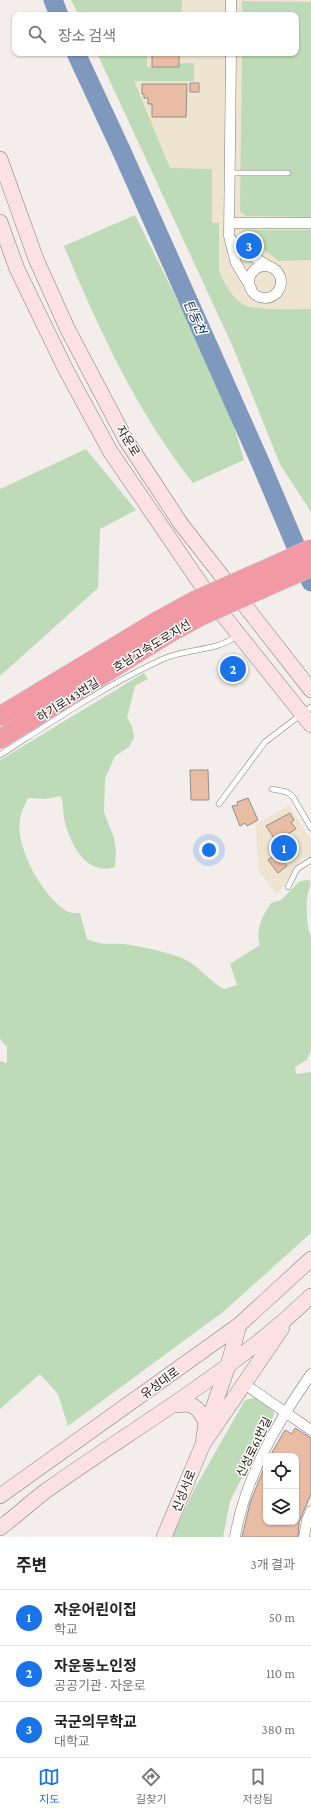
<!DOCTYPE html>
<html lang="ko">
<head>
<meta charset="utf-8">
<style>
  :root { --surface:#fff; --page:#f6f6f6; --text:#222; --muted:#767676; --line:#e0e0e0; --accent:#1a73e8 }
  body { margin:0; font-family:"Crimson Pro","Noto Sans KR",serif; background:var(--page); color:var(--text) }
  .controls { position:absolute; right:12px; bottom:12px; display:grid; overflow:hidden; border-radius:8px; box-shadow:0 1px 3px #0004 }
  .controls button { width:36px; height:36px; display:grid; place-items:center; padding:0; border:0; border-bottom:1px solid var(--line); background:var(--surface); color:var(--text); font:20px sans-serif }
  .you { position:absolute; left:209px; top:850px; width:14px; height:14px; margin:-10px; border:3px solid #fff; border-radius:50%; background:#1a73e8; box-shadow:0 0 0 6px #1a73e833 }
  .badge { display:grid; place-items:center; width:26px; height:26px; border-radius:50%; background:var(--accent); color:#fff; font-size:13px; font-weight:700 }
  .pin { position:absolute; translate:-50% -50%; border:2px solid #fff; box-shadow:0 1px 4px #0006 }
  .list { margin:0; padding:0; list-style:none }
  h2 { display:flex; justify-content:space-between; align-items:center; height:52px; margin:0; padding:0 16px; font-size:17px }
  h2 small { font-size:13px; font-weight:400; color:var(--muted) }
  .list li { display:grid; grid-template-columns:26px 1fr auto; gap:12px; align-items:center; box-sizing:border-box; height:56px; padding:0 16px; border-top:1px solid var(--line) }
  .list b { display:block; font-size:15px; white-space:nowrap }
  .list p { margin:0; font-size:13px; white-space:nowrap; color:var(--muted) }
  .list em { font-size:13px; font-style:normal; color:var(--muted) }
  .icon { flex:none; width:22px; height:22px; fill:none; stroke:currentColor; stroke-width:2; stroke-linecap:round; stroke-linejoin:round }
  .map { position:relative; flex:none; width:311px; height:1537px; overflow:hidden }
  .search { position:absolute; background:var(--surface); box-shadow:0 1px 3px #0004; left:12px; right:12px; top:12px; height:44px; display:flex; align-items:center; gap:10px; box-sizing:border-box; padding:0 14px; border-radius:8px; color:var(--muted); font-size:15px }
  .sheet { height:220px; background:var(--surface) }
  nav { display:flex; justify-content:space-around; align-items:center; box-sizing:border-box; height:56px; border-top:1px solid var(--line); background:var(--surface); font-size:11px; color:var(--muted) }
  nav a { display:grid; justify-items:center; gap:2px }
  nav .on { color:var(--accent) }
  .map>svg:first-child { display:block }
  .education { fill:#eee4cf }
  .medical { fill:#f9dedc }
  .green { fill:#bddbb6 }
  .lines { fill:none; stroke-linecap:round; stroke-linejoin:round }
  .river { stroke:#7e99bd; stroke-width:19 }
  .building { fill:#e9bda3; stroke:#928e8c }
  .lane-casing { stroke:#817d7b; stroke-width:6 }
  .street-casing { stroke:#817d7b; stroke-width:11 }
  .secondary-casing { stroke:#817d7b; stroke-width:16 }
  .highway-casing { stroke:#cdcccc; stroke-width:20 }
  .lane { stroke:#fff; stroke-width:5 }
  .street { stroke:#fff; stroke-width:10 }
  .secondary { stroke:#fbe1e4; stroke-width:15 }
  .highway { stroke:#f19aa5; stroke-width:19 }
  .highway-bridge-casing { stroke:#cdcccc; stroke-width:20; stroke-linecap:butt }
  .highway-bridge { stroke:#f19aa5; stroke-width:19 }
  .labels { text-anchor:middle; dominant-baseline:central; stroke-width:3; stroke-linejoin:round; paint-order:stroke }
  .street-label { font-size:12px; fill:#1a1918; stroke:#fffcfa }
  .water-label { font-size:13px; font-style:italic; fill:#0e3260; stroke:#fffcfa }
</style>
</head>
<body>
<div class="map">
<svg width="311" height="1537" viewBox="0 0 311 1537">
  <rect width="100%" height="100%" fill="#f3eeeb"/>
  <path class="education" d="M71,0H311V512L280,464L233,347L97,53H296V15H79Z
    M289,805L311,840V857L303,858L277,895L258,869L256,824Z"/>
  <path class="medical" d="M242,0H311V2L242,1Z"/>
  <path class="green" d="M71,0H182V15H79Z
    M242,1L311,2V217L247,216L240,212L242,53H296V15H242Z
    M97,53H147V67H179V63H194V81H134L170,168L212,169V223H219V271C224,282 233,300 245,305C257,311 296,309 311,309V512L280,464L233,347Z
    M135,215L195,336L230,413L244,460L193,483C137,412 99,330 64,246Z
    M244,230H311V260L279,261L263,249L240,241L241,232Z
    M86,449L136,510L100,529L98,588L0,676V489Z
    M144,673L148,679L135,686L127,718L132,726L134,738L129,747L115,756L105,779L104,812L114,838L116,851L115,867C86,877 69,842 64,818C63,811 63,803 61,796L45,799L28,798C25,805 21,812 20,819C15,848 43,897 68,912C71,913 77,913 80,913L87,939C104,946 106,943 123,944C140,946 167,952 182,958C199,965 208,981 224,989L237,985L230,964L260,945C255,930 263,915 271,903L281,900L300,881L310,880C311,887 308,891 307,898C306,905 307,931 311,936V1050L307,1060L295,1067L296,1074L311,1072V1233L223,1312L68,1426L58,1394L40,1374L0,1409V1061L7,1063V1047L0,1039V760Z
    M258,1397L273,1408L274,1415L230,1501L223,1537H172L195,1488L245,1400Z"/>
  <g class="lines">
    <path class="river" d="M53,0L59,15
      M76,53L122,152L261,464L311,582"/>
  </g>
  <path class="building" d="M152,53H179V67H152Z
    M190,83H199V92H190Z
    M142,84H187L186,117H152V104H148V98H144V94H142Z
    M232,657L245,672L234,681L221,665Z
    M190,770H208L209,800H191Z
    M248,798L258,820L247,826L245,823L240,826L232,806L238,805L237,802Z
    M290,813L294,820L291,822L296,829L276,841L266,826Z
    M277,853L287,866L278,873L268,860Z
    M295,1428L311,1438V1494L299,1522L298,1537H242L250,1503L266,1463V1522H296V1456H270L285,1430L292,1434Z"/>
  <g class="lines">
    <g class="lane-casing">
      <path id="lane" d="M230,173H288
        M0,755C53,721 106,685 163,659C187,648 217,652 238,635
        M272,789L287,792L293,797L311,828
        M219,804L265,742L311,707
        M288,887L297,869L311,860"/>
    </g>
    <g class="street-casing">
      <path id="street" d="M231,15V0
        M231,53L229,236L236,263L251,288
        M230,223H311
        M230,238L238,248L272,268
        M249 282a16 16 0 1 1 32 0a16 16 0 1 1-32 0Z
        M243,1383L311,1430
        M235,1537C245,1477 277,1423 311,1374
        M304,1537L307,1520L311,1511"/>
    </g>
    <g class="secondary-casing">
      <path id="secondary" d="M0,159L36,259L67,328L126,440L181,524L311,690
        M0,222L17,269L66,370L110,451L215,605L311,725
        M175,1405C193,1402 197,1406 206,1422
        M203,1444L282,1328
        M0,1496L239,1325L311,1259
        M0,1528C16,1516 31,1502 47,1490C136,1427 232,1372 311,1296
        M164,1537L203,1444L206,1422L211,1414L228,1366L239,1325"/>
    </g>
    <g class="highway-casing">
      <path id="highway" d="M0,716L159,620L194,601
        M0,739L166,635L203,615"/>
    </g>
    <use href="#lane" class="lane"/>
    <use href="#street" class="street"/>
    <use href="#secondary" class="secondary"/>
    <use href="#highway" class="highway"/>
    <g class="highway-bridge-casing">
      <path id="highway-bridge" d="M194,601L311,549
        M203,615L311,567"/>
    </g>
    <use href="#highway-bridge" class="highway-bridge"/>
  </g>
  <g class="labels">
    <g class="street-label">
      <text transform="translate(128 441) rotate(59)">자운로</text>
      <text transform="translate(152 646) rotate(-31)">호남고속도로지선</text>
      <text transform="translate(68 700) rotate(-32)">하기로143번길</text>
      <text transform="translate(160 1383) rotate(-36)">유성대로</text>
      <text transform="translate(254 1447) rotate(-64)">신성로61번길</text>
      <text transform="translate(184 1491) rotate(-68)">신성서로</text>
    </g>
    <g class="water-label">
      <text transform="translate(195 317) rotate(66)">탄동천</text>
    </g>
  </g>
</svg>
<div class="controls">
<button><svg class="icon" aria-label="locate" viewBox="0 0 24 24"><circle cx="12" cy="12" r="6"/><path d="M12 2v4M12 18v4M2 12h4M18 12h4"/></svg></button>
<button><svg class="icon" aria-label="layers" viewBox="0 0 24 24"><path d="M12 4l9 5-9 5-9-5zM3 14l9 5 9-5"/></svg></button>
</div>
<div class="you"></div>
<div class="pin badge" style="left:284px;top:848px">1</div>
<div class="pin badge" style="left:233px;top:669px">2</div>
<div class="pin badge" style="left:249px;top:246px">3</div>
<div class="search"><svg class="icon" aria-label="search" viewBox="0 0 24 24"><circle cx="10" cy="10" r="6"/><path d="M15 15l6 6"/></svg>장소 검색</div>
</div>
<section class="sheet">
<h2>주변<small>3개 결과</small></h2>
<ul class="list">
<li><span class="badge">1</span><div><b>자운어린이집</b><p>학교</p></div><em>50 m</em></li>
<li><span class="badge">2</span><div><b>자운동노인정</b><p>공공기관 · 자운로</p></div><em>110 m</em></li>
<li><span class="badge">3</span><div><b>국군의무학교</b><p>대학교</p></div><em>380 m</em></li>
</ul>
</section>
<nav>
<a class="on"><svg class="icon" aria-label="map" viewBox="0 0 24 24"><path d="M3 6l6-2 6 2 6-2v14l-6 2-6-2-6 2zM9 4v14M15 6v14"/></svg>지도</a>
<a><svg class="icon" aria-label="directions" viewBox="0 0 24 24"><path d="M12 3l9 9-9 9-9-9zM9 14v-3h6M13 9l2 2-2 2"/></svg>길찾기</a>
<a><svg class="icon" aria-label="saved" viewBox="0 0 24 24"><path d="M7 4h10v16l-5-4-5 4z"/></svg>저장됨</a>
</nav>
</body>
</html>
